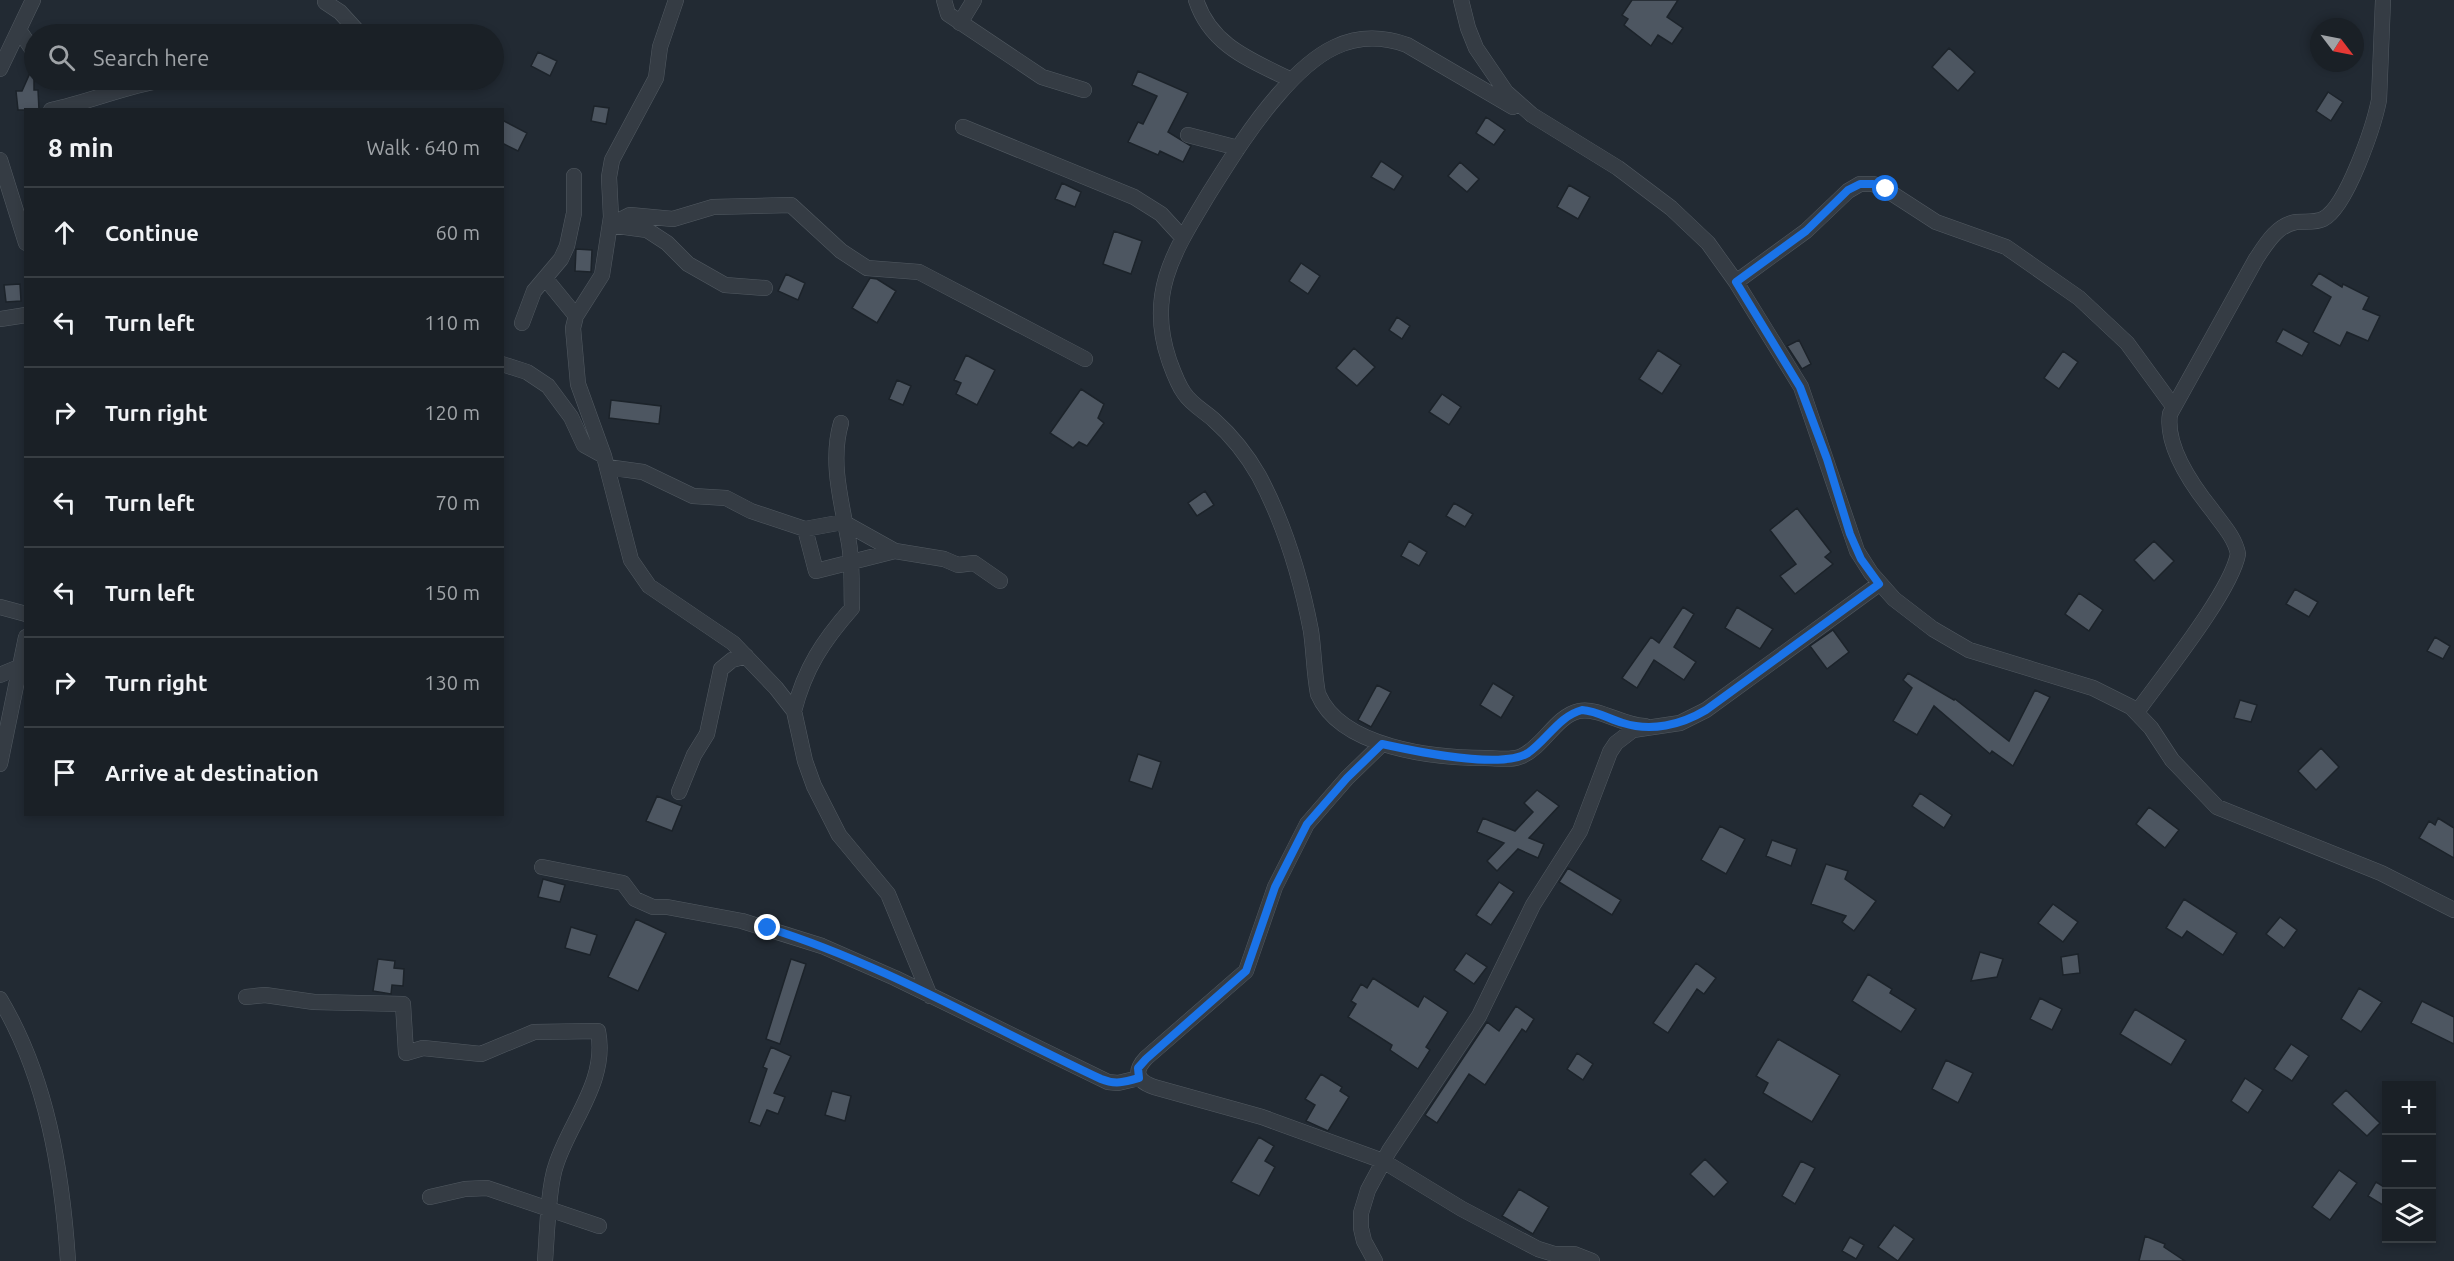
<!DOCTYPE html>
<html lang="en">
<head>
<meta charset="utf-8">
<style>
  :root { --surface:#1a2026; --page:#272d32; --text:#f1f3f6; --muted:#9fa3a7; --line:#383e43 }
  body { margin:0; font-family:Ubuntu,sans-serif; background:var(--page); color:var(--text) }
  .controls { position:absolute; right:18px; bottom:18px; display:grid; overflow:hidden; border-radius:0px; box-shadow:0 3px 9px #0003 }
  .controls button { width:54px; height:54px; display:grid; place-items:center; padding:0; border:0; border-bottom:2px solid var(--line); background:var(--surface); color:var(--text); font:30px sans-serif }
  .compass { position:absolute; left:2310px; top:18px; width:54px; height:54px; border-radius:50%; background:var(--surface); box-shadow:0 3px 9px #0003; rotate:122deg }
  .stop { position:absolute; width:18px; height:18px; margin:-14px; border:4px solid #1a73e8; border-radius:50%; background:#fff }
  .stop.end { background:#1a73e8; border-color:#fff; box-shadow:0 2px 6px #0008 }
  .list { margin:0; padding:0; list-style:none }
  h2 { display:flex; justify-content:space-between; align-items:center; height:78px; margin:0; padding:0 24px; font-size:26px }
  h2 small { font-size:20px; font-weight:400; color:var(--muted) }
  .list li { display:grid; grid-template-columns:39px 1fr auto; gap:18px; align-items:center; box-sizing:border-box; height:90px; padding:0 24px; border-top:2px solid var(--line) }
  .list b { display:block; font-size:22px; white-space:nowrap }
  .list em { font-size:20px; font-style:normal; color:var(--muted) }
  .icon { flex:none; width:33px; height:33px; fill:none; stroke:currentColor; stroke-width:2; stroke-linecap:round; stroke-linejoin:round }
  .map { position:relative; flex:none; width:2454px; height:1261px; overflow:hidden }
  .search { position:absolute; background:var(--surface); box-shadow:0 3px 9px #0003; left:24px; top:24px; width:480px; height:66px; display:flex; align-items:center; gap:15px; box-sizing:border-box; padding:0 21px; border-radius:33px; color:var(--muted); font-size:22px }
  .panel { position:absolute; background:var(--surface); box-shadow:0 3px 9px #0003; left:24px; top:108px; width:480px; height:708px; border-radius:0px }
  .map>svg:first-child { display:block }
  .building { fill:#4d5661; stroke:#1c232a; stroke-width:1.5 }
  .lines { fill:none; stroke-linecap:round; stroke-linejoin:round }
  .street-casing { stroke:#525a62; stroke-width:16 }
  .street { stroke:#353c44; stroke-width:15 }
  .route { stroke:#1a73e8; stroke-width:8 }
</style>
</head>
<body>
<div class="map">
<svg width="2454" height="1261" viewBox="0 0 2454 1261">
  <rect width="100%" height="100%" fill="#222a33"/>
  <path class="building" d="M1632,0H1678L1667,17L1683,28L1672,44L1658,35L1651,46L1624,25L1628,19L1622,15Z
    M1949,48L1975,72L1958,91L1932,67Z
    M538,52L557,61L550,76L531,66Z
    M34,64V90H38L39,110H18L16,91H22Z
    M1138,71L1188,93L1168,132L1191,146L1183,162L1160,151L1158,155L1128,142L1138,122L1143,124L1157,96L1132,85Z
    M2328,92L2343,102L2331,121L2316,111Z
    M594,106L609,108L606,124L591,121Z
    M1486,117L1505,130L1494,145L1476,133Z
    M502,120L527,133L518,151L502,143Z
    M1381,161L1403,176L1394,190L1371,177Z
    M1460,162L1479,179L1467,192L1448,176Z
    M1062,183L1081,192L1075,207L1055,199Z
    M1569,185L1590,197L1578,219L1557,207Z
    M1114,231L1142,241L1131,274L1103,264Z
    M576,249L592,250L591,272L575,271Z
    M1301,263L1320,276L1308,294L1289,281Z
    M2319,273L2342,287L2343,284L2369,297L2363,309L2380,316L2368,341L2347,332L2340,346L2313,332L2331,297L2311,285Z
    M786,274L805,283L798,300L778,291Z
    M870,278L877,279L896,291L877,323L852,308Z
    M20,284L21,301L6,302L4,285Z
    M1397,317L1410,326L1402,339L1389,330Z
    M2283,329L2309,343L2302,356L2276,342Z
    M1799,340L1811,364L1802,369L1787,346Z
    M1354,348L1375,367L1357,386L1336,368Z
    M1658,350L1681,365L1662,394L1639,379Z
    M2063,351L2078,362L2059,389L2044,378Z
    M966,355L995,370L977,405L956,394L961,383L954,380Z
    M897,380L911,386L903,405L889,399Z
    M1081,389L1104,404L1098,418L1104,423L1087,446L1079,442L1073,448L1050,433Z
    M1442,394L1461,407L1449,425L1429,412Z
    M611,400L661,406L659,424L609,418Z
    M1205,491L1214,505L1197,516L1188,503Z
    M1454,503L1473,514L1465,527L1446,516Z
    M1797,508L1831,552L1825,557L1833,564L1795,594L1780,576L1796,564L1770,530Z
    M1409,541L1427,552L1419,566L1401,556Z
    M2154,541L2174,561L2154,581L2134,560Z
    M2295,589L2318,602L2309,617L2286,604Z
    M2079,593L2103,610L2089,631L2065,614Z
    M1683,607L1694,614L1674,647L1696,662L1684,680L1654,660L1637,688L1622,678L1651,637L1659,643Z
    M1737,607L1773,629L1760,649L1725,628Z
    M1833,630L1849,652L1827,669L1810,646Z
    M2435,637L2450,646L2443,659L2427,651Z
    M1908,673L1954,700L1955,699L2009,741L2035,690L2050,697L2013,766L1992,751L1990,754L1934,706L1917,735L1893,721L1912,688L1903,680Z
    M1493,683L1514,696L1501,718L1480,705Z
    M1377,685L1391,692L1371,727L1358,720Z
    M2240,700L2257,705L2251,722L2234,718Z
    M2321,748L2339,767L2316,790L2298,771Z
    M1138,754L1161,762L1152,789L1129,781Z
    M1537,790L1559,806L1529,838L1544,844L1538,858L1518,849L1497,871L1487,861L1504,843L1477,832L1483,818L1515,831L1533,812L1524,803Z
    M1920,793L1952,815L1944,828L1912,806Z
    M657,796L682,806L672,831L646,821Z
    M2149,807L2179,830L2165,848L2136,824Z
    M2438,818L2454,828V858L2419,838L2429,821L2435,825Z
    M1720,826L1745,839L1726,874L1701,860Z
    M1772,840L1797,849L1791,866L1766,856Z
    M1826,864L1848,871L1845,879L1876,901L1854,931L1842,922L1846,916L1811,904Z
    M1568,868L1621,900L1612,915L1559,882Z
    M543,879L565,885L560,902L538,897Z
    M1499,882L1514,892L1491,925L1476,915Z
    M2184,899L2237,933L2223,955L2187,931L2182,938L2166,928Z
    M2053,904L2078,922L2063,942L2038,923Z
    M2280,917L2297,930L2284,948L2266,934Z
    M636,919L666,933L638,991L608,977Z
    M571,927L597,935L590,955L565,948Z
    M1980,952L2003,959L1997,977L1971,981Z
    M1466,953L1487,967L1474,984L1454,970Z
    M2078,954L2080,973L2063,975L2061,957Z
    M378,959L395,961L394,968L404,969L403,986L392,985L391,994L373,991Z
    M791,959L806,964L780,1044L766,1039Z
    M1696,963L1716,978L1704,994L1697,989L1668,1033L1653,1023Z
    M1868,974L1892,989L1890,993L1916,1009L1901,1032L1852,1001Z
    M1373,978L1418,1007L1424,996L1448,1012L1426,1047L1430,1050L1418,1069L1390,1050L1392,1045L1348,1017L1356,1004L1351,1001L1361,984L1367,988Z
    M2359,988L2382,1002L2361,1032L2341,1019Z
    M2040,998L2062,1009L2052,1030L2030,1019Z
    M2422,1001L2454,1017V1044L2411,1023Z
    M1516,1006L1534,1019L1526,1032L1522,1029L1485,1085L1469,1074L1437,1123L1425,1115L1487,1022L1499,1031Z
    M2135,1009L2186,1040L2171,1065L2120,1034Z
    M1778,1039L1840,1075L1812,1122L1763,1093L1768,1083L1756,1076Z
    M2291,1044L2309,1056L2292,1081L2274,1069Z
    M771,1047L791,1056L774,1093L785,1097L778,1114L767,1110L760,1126L749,1122L767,1069L763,1067Z
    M1577,1053L1593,1064L1583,1080L1567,1069Z
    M1946,1060L1973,1073L1958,1103L1932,1089Z
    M1321,1074L1342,1087L1340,1091L1349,1097L1328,1131L1306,1121L1315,1105L1305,1099Z
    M2245,1078L2263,1090L2248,1113L2231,1101Z
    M2346,1090L2380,1123L2367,1136L2332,1104Z
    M832,1091L851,1096L845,1121L825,1115Z
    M1259,1137L1274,1146L1265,1161L1275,1167L1259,1196L1231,1182Z
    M1705,1159L1728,1182L1714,1197L1690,1174Z
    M1801,1161L1815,1168L1795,1204L1782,1196Z
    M2339,1170L2357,1183L2330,1220L2312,1207Z
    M2376,1182L2386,1188V1207L2368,1196Z
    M1519,1189L1549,1207L1533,1234L1502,1216Z
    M1894,1225L1914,1239L1898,1261L1878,1247Z
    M2145,1236L2165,1244L2164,1247L2185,1261H2139Z
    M1850,1237L1864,1245L1856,1259L1842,1251Z"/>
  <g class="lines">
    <g class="street-casing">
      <path id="street" d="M676,0L660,47L656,78L612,160L609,177L611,217L602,275L576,316L573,328L578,384L604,456L631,560L649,586L733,643L776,688L794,711L805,761L814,786L839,835L888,894L930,996
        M944,0L948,14L1042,77L1084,90
        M1196,0C1211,46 1251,60 1291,80
        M1461,0L1468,28L1476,48L1506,92L1532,115L1618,168L1671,208L1708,243L1736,282L1801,387L1857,551L1871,573L1894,599L1933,629L1969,650L2093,688L2131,707L2151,728L2172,760L2217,807L2381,873L2454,910
        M325,2L340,12L360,34
        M960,23L974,0
        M19,30L34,52
        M0,69L33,0
        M63,80L65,82L73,80
        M450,80L455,82
        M1513,107L1407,45C1351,25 1313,54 1278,95C1251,126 1230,160 1208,195C1175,250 1146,293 1169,360C1173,371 1177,383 1184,393C1191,404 1204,411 1214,420C1232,436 1247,455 1259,476C1284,523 1301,579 1311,631C1314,652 1314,673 1318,694C1341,748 1434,758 1485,758C1497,758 1511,761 1522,756C1544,746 1556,716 1579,711C1599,707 1623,726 1645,726
        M51,110C89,102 125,86 163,80
        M963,127L1134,197L1161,214L1183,238
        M1188,135L1238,148
        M0,160L26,243
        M610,225L630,215L673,219L713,207L791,205L841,251L867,268L919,272L1085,359
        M610,225L647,230L667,243L688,264L725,285L765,288
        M545,278L576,316
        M1736,282L1806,231L1848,191L1860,184H1873L1885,189L1936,222L2006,247L2079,298L2127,343L2173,406
        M0,319L26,315
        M522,323L534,291L561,259L567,246L574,213V176
        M502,364L527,372L548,386L571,417L584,445L604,456
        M607,467L643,472L693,496L726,498L751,511L805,529L843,522L895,551L944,559L958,565L974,563L1000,581
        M805,529L816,571L895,551
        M0,607L26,614
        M0,675L19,667
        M794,711C805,668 823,641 852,608C851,586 853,560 848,538C841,500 830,461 841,423
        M2137,712C2162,677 2231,592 2238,554C2235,537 2221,523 2212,510C2192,485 2165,446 2170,414L2256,259C2266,244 2277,225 2296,222C2305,221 2315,223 2323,219C2347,207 2374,125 2379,100L2383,0
        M1382,744L1347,778L1307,824L1275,887L1246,971L1146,1058C1133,1072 1137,1081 1154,1087L1262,1117L1383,1161L1462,1209L1538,1249L1554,1254H1574L1592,1261
        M0,764L26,637
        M679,792L694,755L707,734L721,669L732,660L746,656
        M542,867L623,883L635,899L653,907H667L742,921L822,946L895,978L1108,1082L1118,1083L1139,1078
        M246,997L265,995L314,1002L403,1004L406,1053L423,1048L481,1054L534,1032L598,1031C608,1081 570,1121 556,1165C548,1187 547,1237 545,1261
        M0,999C47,1078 62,1171 68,1261
        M430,1197L465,1189L487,1188L599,1226
        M1375,1261L1364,1241L1361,1228V1213L1368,1190L1389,1151L1479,1016L1533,905L1580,831L1610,752L1616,743L1633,730L1680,723L1706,710L1879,584"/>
    </g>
    <use href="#street" class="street"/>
  </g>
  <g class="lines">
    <path class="route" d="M768,928C884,964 991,1028 1101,1079C1115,1085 1125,1082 1139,1078L1138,1068L1146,1059L1246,971L1275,887L1307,824L1347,778L1382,744C1414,751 1501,770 1528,753C1547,740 1559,716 1582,710C1597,711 1609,719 1623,723C1651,732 1681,725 1706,710L1879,584L1861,559L1850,534L1827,459L1800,387L1736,282L1806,231L1848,190L1860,184H1873L1886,189"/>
  </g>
</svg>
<div class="controls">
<button>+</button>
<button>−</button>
<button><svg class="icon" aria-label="layers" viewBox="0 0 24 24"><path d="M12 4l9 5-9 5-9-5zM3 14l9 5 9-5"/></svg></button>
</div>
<svg class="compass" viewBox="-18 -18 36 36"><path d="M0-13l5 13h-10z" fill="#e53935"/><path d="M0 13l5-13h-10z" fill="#9fa3a7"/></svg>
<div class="stop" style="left:1886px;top:189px"></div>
<div class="stop end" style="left:768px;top:928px"></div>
<div class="search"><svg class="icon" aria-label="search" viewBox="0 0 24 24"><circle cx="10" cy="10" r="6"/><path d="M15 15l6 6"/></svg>Search here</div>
<section class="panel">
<h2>8 min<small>Walk · 640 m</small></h2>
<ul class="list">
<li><svg class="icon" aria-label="ahead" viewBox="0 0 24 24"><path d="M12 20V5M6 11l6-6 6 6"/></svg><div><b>Continue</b></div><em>60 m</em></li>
<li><svg class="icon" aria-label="left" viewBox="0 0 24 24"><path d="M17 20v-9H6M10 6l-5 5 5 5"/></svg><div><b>Turn left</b></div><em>110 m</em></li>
<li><svg class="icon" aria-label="right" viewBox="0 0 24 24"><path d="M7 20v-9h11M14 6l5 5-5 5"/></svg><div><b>Turn right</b></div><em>120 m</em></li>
<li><svg class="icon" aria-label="left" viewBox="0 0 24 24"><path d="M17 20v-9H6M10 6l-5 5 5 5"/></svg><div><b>Turn left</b></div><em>70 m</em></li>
<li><svg class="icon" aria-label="left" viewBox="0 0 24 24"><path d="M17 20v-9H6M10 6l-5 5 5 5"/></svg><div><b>Turn left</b></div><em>150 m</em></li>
<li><svg class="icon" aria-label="right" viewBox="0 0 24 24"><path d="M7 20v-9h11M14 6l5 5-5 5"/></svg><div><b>Turn right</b></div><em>130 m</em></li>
<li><svg class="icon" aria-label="arrive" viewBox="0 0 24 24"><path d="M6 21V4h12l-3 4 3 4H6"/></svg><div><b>Arrive at destination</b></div></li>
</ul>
</section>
</div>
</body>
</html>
